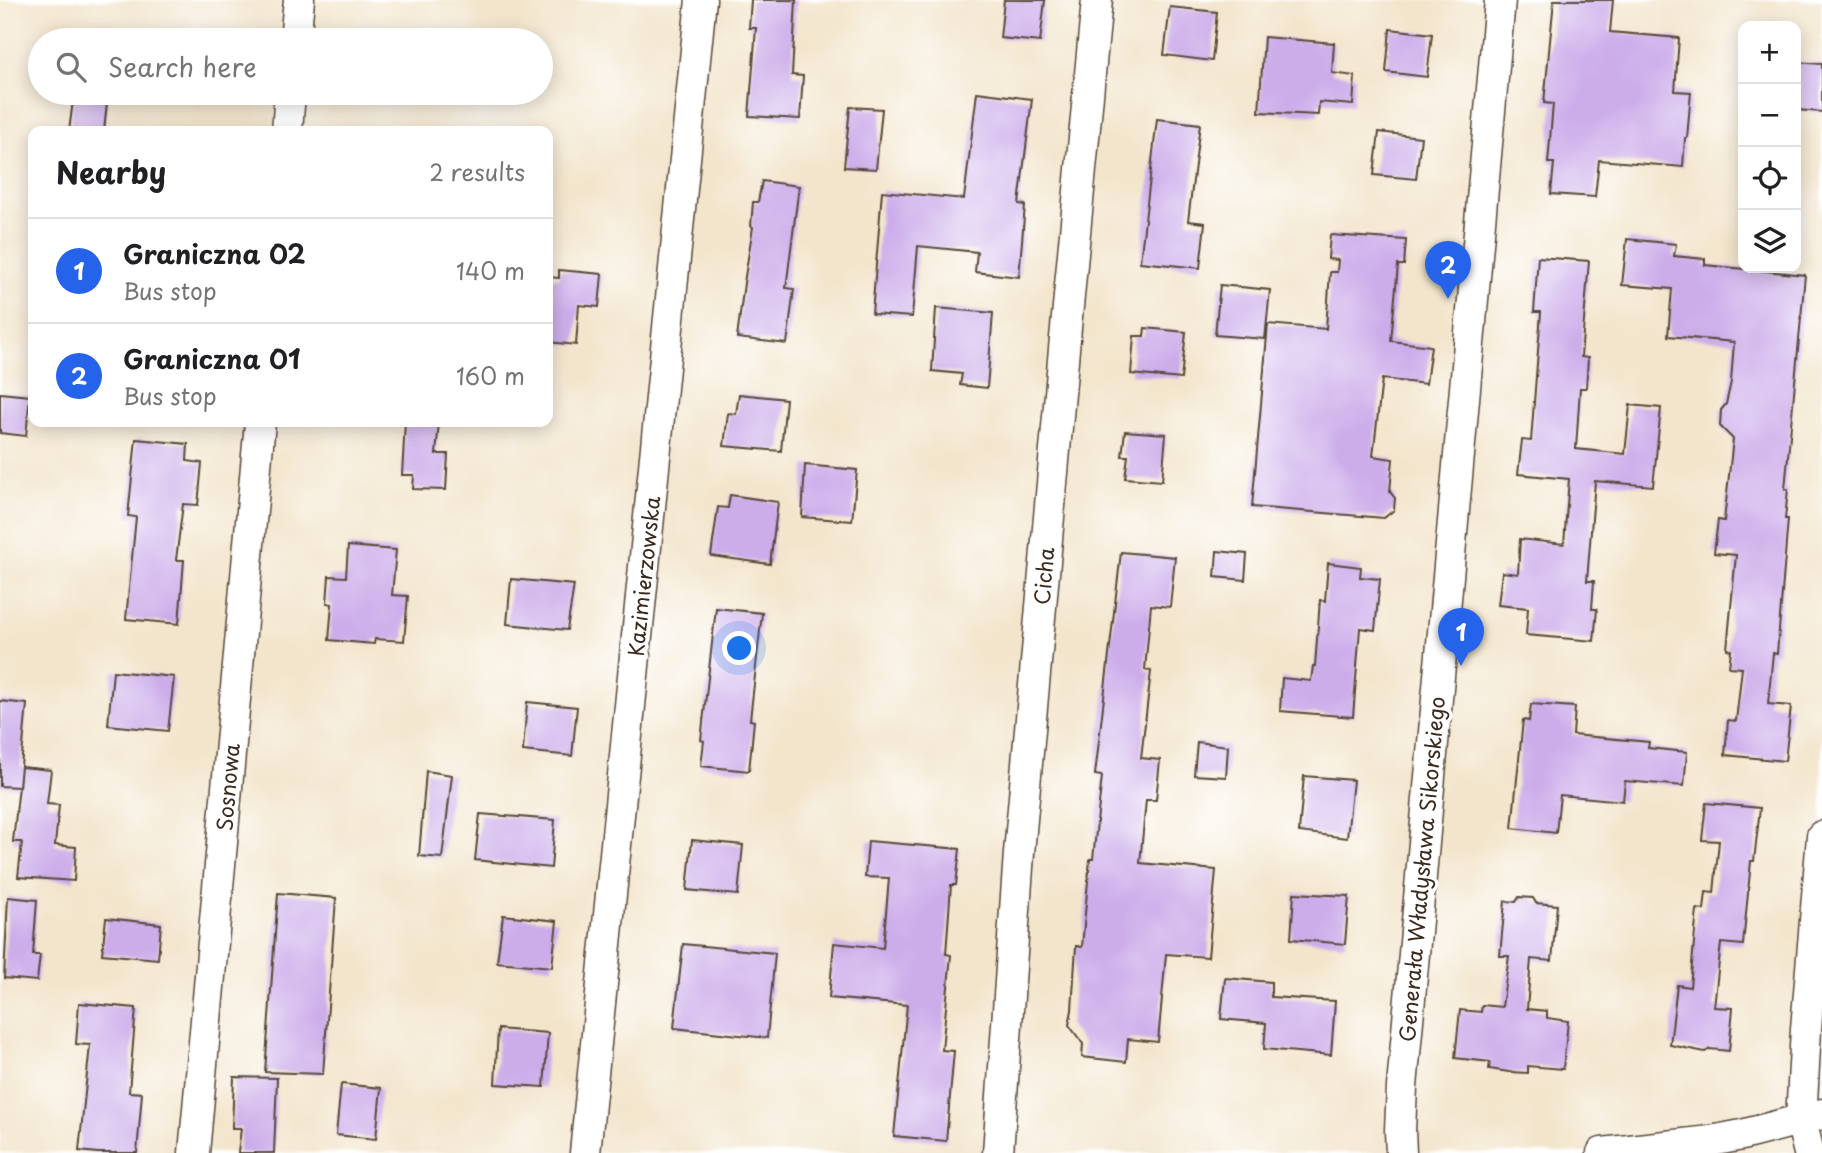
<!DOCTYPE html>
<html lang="en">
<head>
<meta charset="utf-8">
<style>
  :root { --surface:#fff; --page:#f6f6f6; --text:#202124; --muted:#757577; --line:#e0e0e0; --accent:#2563eb }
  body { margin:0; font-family:"Playpen Sans",sans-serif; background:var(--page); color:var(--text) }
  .controls { position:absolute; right:21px; top:21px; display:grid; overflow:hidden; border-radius:14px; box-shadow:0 4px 18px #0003 }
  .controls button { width:63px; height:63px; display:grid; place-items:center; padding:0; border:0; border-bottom:2px solid var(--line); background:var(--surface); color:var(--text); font:35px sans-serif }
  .you { position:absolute; left:740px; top:649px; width:24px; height:24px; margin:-18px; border:5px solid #fff; border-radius:50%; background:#1a73e8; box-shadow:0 0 0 10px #1a73e833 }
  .badge { display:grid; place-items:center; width:46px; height:46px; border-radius:50%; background:var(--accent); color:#fff; font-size:23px; font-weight:700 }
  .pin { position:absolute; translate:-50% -58px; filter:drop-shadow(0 2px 4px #0008) }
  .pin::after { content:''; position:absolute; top:37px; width:24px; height:21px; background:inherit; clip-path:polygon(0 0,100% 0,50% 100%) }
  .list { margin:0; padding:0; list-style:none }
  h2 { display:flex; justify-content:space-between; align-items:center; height:91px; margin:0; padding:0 28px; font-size:30px }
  h2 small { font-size:23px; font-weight:400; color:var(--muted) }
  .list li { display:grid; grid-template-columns:46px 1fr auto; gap:21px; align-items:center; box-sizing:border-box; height:105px; padding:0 28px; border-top:2px solid var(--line) }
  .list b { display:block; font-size:26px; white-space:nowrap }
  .list p { margin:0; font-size:23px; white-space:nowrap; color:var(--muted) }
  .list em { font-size:23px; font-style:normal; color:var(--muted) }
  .icon { flex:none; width:38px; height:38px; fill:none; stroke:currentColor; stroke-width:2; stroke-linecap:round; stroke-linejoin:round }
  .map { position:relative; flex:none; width:1822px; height:1153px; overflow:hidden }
  .search { position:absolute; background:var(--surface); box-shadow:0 4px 18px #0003; left:28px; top:28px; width:525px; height:77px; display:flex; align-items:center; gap:18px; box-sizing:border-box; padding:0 24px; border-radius:38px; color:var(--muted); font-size:26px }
  .panel { position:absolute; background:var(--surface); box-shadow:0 4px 18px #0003; left:28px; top:126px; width:525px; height:301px; border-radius:14px }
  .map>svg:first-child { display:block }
  .building { fill:#ccadea }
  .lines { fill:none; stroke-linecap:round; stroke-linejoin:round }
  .street-casing { stroke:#574638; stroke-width:33 }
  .street { stroke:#fff; stroke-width:30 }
  .labels { text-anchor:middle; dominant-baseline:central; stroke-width:7; stroke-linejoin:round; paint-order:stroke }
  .street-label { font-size:21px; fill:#3b2a1e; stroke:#fff }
</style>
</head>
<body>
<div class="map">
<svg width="1822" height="1153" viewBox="0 0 1822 1153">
  <rect width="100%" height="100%" fill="#fff"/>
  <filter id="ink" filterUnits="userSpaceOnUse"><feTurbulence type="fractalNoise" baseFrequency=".0143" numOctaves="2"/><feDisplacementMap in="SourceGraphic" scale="14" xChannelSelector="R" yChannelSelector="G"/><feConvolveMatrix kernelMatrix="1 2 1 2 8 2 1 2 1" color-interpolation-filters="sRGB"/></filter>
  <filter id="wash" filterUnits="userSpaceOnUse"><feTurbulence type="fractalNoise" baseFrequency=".00686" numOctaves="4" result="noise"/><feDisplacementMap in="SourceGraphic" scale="28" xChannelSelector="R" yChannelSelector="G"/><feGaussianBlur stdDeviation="1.57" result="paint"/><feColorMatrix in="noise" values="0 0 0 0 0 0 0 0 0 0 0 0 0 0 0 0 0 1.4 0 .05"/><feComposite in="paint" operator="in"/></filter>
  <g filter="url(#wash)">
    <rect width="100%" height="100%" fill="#f3e5cc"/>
    <g id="blocks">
      <path class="building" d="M751,0H796L792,75L803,76L800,119L749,116L756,28H749Z
        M1004,0H1045L1040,42L1000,38Z
        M1554,0H1613L1610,32L1679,38L1675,91L1691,92L1687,138H1685L1683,167L1599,160L1595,197L1551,194L1554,163H1548L1553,104L1544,103Z
        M1170,7L1217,12L1212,61L1164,55Z
        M1390,29L1432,34L1427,77L1386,72Z
        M1264,37L1334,43L1332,73L1355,76L1353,105L1319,102L1318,115L1259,112Z
        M1796,62L1822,64V112L1796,110Z
        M977,92L1032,99L1019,204L1025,205L1019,277L975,272L977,252L918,246L912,317L872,314L882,191L964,199Z
        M74,93H108L104,131H69Z
        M850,107L882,109L876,169L844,167Z
        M1157,119L1200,124L1188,221L1205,223L1200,268L1140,262Z
        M1379,132L1421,137L1416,179L1374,175Z
        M762,181L799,186L786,288L794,289L787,344L737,338L744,283L753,227L751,226L753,202H758Z
        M1330,235L1406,240L1404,265H1398L1391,341L1431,346L1426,384L1382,379L1373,456L1393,459L1390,492L1395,498L1394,510L1384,518L1252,507L1268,324L1326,329L1330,272H1337L1338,260L1328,259Z
        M1627,239L1676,244L1674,256L1705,259V265L1805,275L1785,489H1788L1785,519H1788L1777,654L1773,653L1768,704L1791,706L1785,761L1725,755L1728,720L1736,721L1742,668L1729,667L1731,650L1727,649L1736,555L1714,553L1718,520L1724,521L1733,439L1720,426L1721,410L1726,404L1731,382L1734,342L1668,336L1672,289L1622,285Z
        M1538,257L1589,261L1581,357L1588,358L1586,388H1580L1576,449L1625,454L1630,405L1661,408L1653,486L1595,481L1587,581H1594L1592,609H1597L1594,641L1526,635L1528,608L1498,605L1502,572L1518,574L1520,539L1564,544L1569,479L1518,474L1522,440L1531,441L1541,312H1534Z
        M559,270L602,274L599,307L579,305L576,345L548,342V277L559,278Z
        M1220,285L1270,290L1265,339L1215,335Z
        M936,308L993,313L987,388L960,385L962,374L932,371Z
        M1145,328L1186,332L1181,379L1131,374L1134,336H1144Z
        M0,393L30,396L26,436L0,433Z
        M739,394L786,399L781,451L724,446L728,413L736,414Z
        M405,422H439L436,454H448L446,490L413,489L414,475H402Z
        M1125,431L1166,434L1162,481L1125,478L1128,456H1122Z
        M136,439L188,444L187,461L202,463L198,505L183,504L176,560H184L179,624L126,619L136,517L128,516Z
        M805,465L857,470L852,521L802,517Z
        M730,495L778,502L770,564L711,556L718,507L728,508Z
        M348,546L396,550L392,595L408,596L404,641L375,639L374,644L329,640L332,604L327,603L329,576L346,577Z
        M1217,551L1247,554L1245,580L1215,577Z
        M1121,552L1175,557L1170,607L1151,605L1145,670L1151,671L1141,758L1160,760L1156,800H1146L1140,863L1216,870L1208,957L1166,954L1158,1042L1128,1039L1126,1062L1082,1057L1083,1044L1069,1025L1072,1010L1076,946L1082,947L1090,859H1093L1102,776L1095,775Z
        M1328,563L1361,567L1360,577L1380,579L1375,630L1360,628L1353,717L1280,711L1282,678L1311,681L1313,666H1315L1320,600L1325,601Z
        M511,579L574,585L567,630L507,624Z
        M716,608L762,613L750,720L754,721L749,771L701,766L704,741L701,740Z
        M113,671L174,677L168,731L108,725Z
        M0,701L27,704L19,787L0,786Z
        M527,702L577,707L572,756L523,751Z
        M1531,704L1575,707L1573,735L1649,742L1648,748L1687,752L1684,786L1625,781L1623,801L1560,795L1556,833L1512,828L1523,720L1529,721Z
        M1197,742L1228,746L1226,777L1194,775Z
        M21,767L51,770L47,804L59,805L55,845L76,847L74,881L18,877L22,842H13Z
        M426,771L452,775L442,858L419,856Z
        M1304,776L1353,780L1347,838L1299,832Z
        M1706,803L1760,808L1754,861H1751L1743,945L1721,943L1714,1007L1733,1008L1729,1051L1710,1049L1705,1052L1670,1045L1677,985L1690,987L1697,909L1704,910L1706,892L1714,893L1719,841L1702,840Z
        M480,814L555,820L551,868L475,860Z
        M692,840L743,845L738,895L687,890Z
        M868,841L960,849L956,885H951L946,954L951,955L942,1050L954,1051L946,1141L894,1136L907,1005L829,998L834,943L883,948L889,878L865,877Z
        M278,893L336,898L323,1074L265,1072Z
        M1294,893L1349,896L1345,944L1291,939Z
        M8,897L37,900L33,955H40L37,981L4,978Z
        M1519,897L1533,898L1536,903L1557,905L1552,961L1531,959L1527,1009L1547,1011V1018L1568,1021L1563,1069L1528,1066V1073L1509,1072L1489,1069L1490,1062L1455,1058L1460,1010L1481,1012L1482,1005L1502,1007L1509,956H1500L1505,901L1516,902Z
        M503,915L557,921L552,967L497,962Z
        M106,918L161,924L158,959L102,954Z
        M683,944L775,953L767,1038L674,1028Z
        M1225,978L1271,982V997L1335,1001L1331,1055L1264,1049L1266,1023L1221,1019Z
        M79,1003L136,1008L129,1092L142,1093L137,1153H98L79,1151L90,1045L76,1044Z
        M498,1029L548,1033L544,1087L495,1084Z
        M234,1077L277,1078L274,1153H238L241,1128H232Z
        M341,1084L381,1088L376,1139L336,1135Z"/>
    </g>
  </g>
  <g filter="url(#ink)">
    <use href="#blocks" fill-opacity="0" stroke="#574638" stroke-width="2"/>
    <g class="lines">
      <g class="street-casing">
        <path id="street" d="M295,40L299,0
          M287,131L290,93
          M194,1153L260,422
          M585,1153L701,0
          M998,1153L1019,853L1064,349L1097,0
          M1401,1153L1400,1130L1402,1087L1500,0
          M1602,1153L1711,1141L1742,1135L1822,1114
          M1809,1153L1801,1120L1806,1029L1822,836"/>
      </g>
      <use href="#street" class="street"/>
    </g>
  </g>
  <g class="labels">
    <g class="street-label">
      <text transform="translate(643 576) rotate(-84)">Kazimierzowska</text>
      <text transform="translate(1043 576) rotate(-85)">Cicha</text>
      <text transform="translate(227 787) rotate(-85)">Sosnowa</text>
      <text transform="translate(1421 869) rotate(-85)">Generała Władysława Sikorskiego</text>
    </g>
  </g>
</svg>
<div class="controls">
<button>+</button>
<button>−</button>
<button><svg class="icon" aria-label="locate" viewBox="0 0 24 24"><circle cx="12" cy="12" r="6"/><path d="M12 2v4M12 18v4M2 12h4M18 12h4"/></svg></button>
<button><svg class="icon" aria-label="layers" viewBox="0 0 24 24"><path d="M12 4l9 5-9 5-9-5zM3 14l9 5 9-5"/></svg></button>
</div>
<div class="you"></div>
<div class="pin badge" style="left:1461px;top:666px">1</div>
<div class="pin badge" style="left:1448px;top:299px">2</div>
<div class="search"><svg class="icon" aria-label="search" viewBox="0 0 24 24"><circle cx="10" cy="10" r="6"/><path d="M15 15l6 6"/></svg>Search here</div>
<section class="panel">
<h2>Nearby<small>2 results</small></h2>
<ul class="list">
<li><span class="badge">1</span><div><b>Graniczna 02</b><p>Bus stop</p></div><em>140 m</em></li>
<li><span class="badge">2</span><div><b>Graniczna 01</b><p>Bus stop</p></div><em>160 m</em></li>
</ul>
</section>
</div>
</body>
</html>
